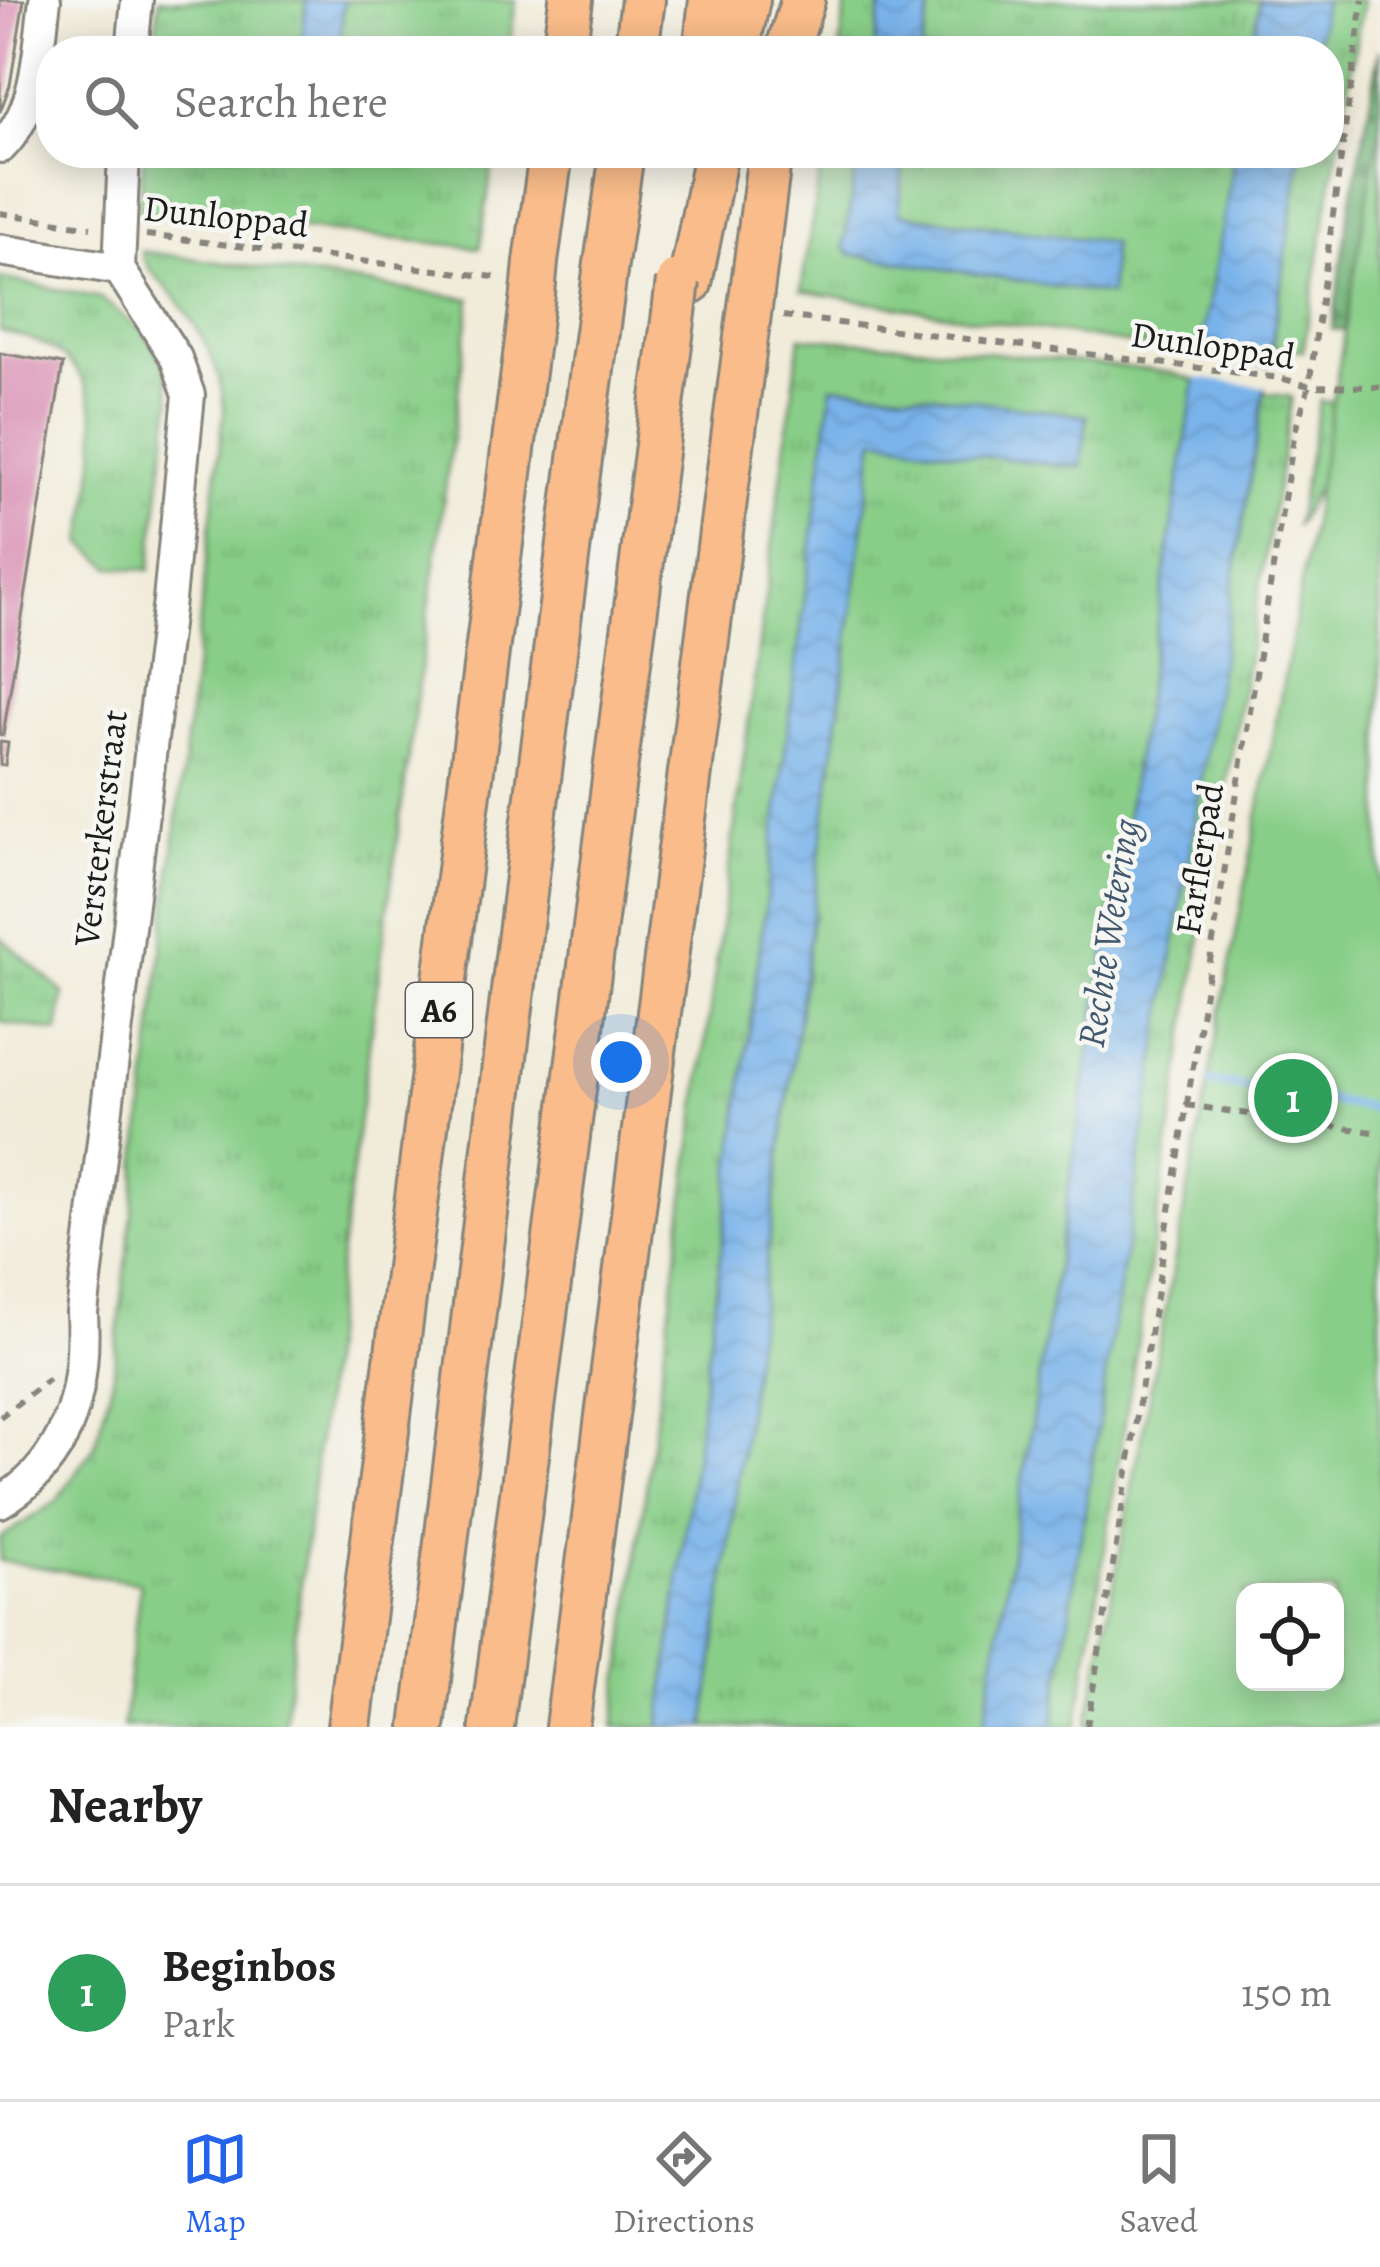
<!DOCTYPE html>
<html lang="en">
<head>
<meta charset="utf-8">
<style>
  :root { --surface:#fff; --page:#f2f2f2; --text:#222; --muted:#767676; --line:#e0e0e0; --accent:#2563eb }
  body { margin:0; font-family:Alegreya,serif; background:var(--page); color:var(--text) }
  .controls { position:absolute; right:36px; bottom:36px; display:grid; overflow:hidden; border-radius:24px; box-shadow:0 6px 30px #0003 }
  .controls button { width:108px; height:108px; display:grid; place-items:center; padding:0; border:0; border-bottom:3px solid var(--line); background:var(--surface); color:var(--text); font:60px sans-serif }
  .you { position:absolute; left:621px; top:1062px; width:42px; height:42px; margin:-30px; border:9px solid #fff; border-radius:50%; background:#1a73e8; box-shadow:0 0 0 18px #1a73e833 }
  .badge { display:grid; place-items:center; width:78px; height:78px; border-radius:50%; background:var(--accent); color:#fff; font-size:39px; font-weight:700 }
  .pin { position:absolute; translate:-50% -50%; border:6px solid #fff; box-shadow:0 3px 12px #0006 }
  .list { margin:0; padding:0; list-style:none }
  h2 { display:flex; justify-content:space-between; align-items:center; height:156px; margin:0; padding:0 48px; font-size:51px }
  h2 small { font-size:39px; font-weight:400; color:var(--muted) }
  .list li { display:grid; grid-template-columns:78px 1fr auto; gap:36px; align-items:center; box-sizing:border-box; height:216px; padding:0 48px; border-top:3px solid var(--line) }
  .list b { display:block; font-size:45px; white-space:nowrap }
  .list p { margin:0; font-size:39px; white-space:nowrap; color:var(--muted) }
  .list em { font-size:39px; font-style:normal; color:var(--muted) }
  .icon { flex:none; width:66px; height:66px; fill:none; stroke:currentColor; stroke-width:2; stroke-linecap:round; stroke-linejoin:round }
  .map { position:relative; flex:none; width:1380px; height:1727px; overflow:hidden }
  .search { position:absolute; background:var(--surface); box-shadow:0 6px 30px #0003; left:36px; right:36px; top:36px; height:132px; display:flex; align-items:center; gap:30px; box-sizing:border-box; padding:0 42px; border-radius:48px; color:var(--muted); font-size:45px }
  .sheet { height:372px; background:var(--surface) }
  nav { display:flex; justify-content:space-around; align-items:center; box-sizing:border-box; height:168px; border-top:3px solid var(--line); background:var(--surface); font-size:33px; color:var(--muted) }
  nav a { display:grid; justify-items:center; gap:6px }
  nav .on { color:var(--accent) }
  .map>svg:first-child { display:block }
  .grass { fill:url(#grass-tufts); stroke:#527552; stroke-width:3 }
  .forest { fill:url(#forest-firs); stroke:#456648; stroke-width:3 }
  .park { fill:#88ce88; stroke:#527552; stroke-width:3; fill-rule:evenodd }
  .water { fill:url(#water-waves); stroke:#4a6883; stroke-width:3 }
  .pier { fill:#f1ecda }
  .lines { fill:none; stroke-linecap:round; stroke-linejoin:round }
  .stream { stroke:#79b3ea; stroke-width:9 }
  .building { fill:#d88ab0 }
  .minor-casing { stroke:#86847b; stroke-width:36 }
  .highway-casing { stroke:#86847b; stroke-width:48 }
  .path { stroke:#86847b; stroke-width:6; stroke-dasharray:9 9; stroke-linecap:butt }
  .minor { stroke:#fff; stroke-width:30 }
  .highway { stroke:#f9bc8a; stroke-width:42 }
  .highway-bridge-casing { stroke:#86847b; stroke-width:48; stroke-linecap:butt }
  .highway-bridge { stroke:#f9bc8a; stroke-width:42 }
  .labels { text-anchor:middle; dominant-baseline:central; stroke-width:9; stroke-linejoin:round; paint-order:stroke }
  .shield { fill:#f6f6f2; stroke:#5d5d5c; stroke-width:3 }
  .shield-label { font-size:33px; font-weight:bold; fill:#1c1c1c }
  .street-label { font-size:36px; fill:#1c1c1c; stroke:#f6f6f2 }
  .water-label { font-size:39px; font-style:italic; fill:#41586e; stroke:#f6f6f2 }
</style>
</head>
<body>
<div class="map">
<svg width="1380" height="1727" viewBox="0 0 1380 1727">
  <defs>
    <pattern id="grass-tufts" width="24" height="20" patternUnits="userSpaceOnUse" patternTransform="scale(3)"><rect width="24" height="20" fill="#88ce88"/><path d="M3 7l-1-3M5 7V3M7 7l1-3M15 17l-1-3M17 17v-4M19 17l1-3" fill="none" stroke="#75b075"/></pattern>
    <pattern id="forest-firs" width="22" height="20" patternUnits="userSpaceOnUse" patternTransform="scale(3)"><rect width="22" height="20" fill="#6eb174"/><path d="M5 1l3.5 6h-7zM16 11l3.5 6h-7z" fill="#5a8f5e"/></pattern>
    <pattern id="water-waves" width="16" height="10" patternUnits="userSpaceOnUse" patternTransform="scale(3)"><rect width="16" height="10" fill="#79b3ea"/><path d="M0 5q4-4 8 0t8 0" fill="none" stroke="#6899c8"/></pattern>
  </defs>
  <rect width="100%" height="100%" fill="#f6f6f2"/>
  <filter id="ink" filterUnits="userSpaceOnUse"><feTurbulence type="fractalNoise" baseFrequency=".00833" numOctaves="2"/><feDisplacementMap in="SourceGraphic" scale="24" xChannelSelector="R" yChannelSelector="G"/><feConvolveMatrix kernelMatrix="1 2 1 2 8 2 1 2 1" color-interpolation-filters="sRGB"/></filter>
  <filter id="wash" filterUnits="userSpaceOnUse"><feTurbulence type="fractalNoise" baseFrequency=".004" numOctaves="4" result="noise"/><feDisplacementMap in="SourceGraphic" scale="48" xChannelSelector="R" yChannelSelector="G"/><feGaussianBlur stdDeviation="2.7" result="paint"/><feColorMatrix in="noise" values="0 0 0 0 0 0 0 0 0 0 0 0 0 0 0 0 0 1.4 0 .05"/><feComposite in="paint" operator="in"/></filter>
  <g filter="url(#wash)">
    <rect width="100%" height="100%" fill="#f1ecda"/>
    <path class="grass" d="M159,0H306L302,51H154Z
      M344,0H516L509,51H339Z
      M847,0H882L874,51H839Z
      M932,0H1260L1252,51H921Z
      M1324,0H1363L1303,351L1272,347L1301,153H1329V51H1316Z
      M144,153H494L480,248L139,211Z
      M823,153H858L844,246L1109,295L1112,243L898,214L904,153H1235L1200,355L801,291Z
      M141,251L471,299L337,1281L284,1727H123L140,1583L0,1561V1538L56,1502L94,1447L113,1378L224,410C221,367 202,331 175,297C162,282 146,271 141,251Z
      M0,278L100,298L143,331L166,368L171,400L150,570L111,567L83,543C97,449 124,353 0,331Z
      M800,337L958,349L1170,372L1195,381L984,1727H705L875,437L966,454L1080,467L1087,417L934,395L833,386L660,1727H614Z
      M1264,393L1292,397L1207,899L1077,1727H1053L1114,1313Z
      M1320,401L1364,406L1295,527Z
      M0,937L64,993L58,1032L0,1022Z"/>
    <path class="forest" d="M1380,49V335L1332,329L1350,207Z"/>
    <path class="park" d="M1380,126V1727H1087L1298,603ZM1245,1592H1335V1682H1245Z"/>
    <path class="water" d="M306,0H344L339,51H302Z
      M882,0H932L921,51H874Z
      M1260,0H1324L1316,51H1252Z
      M858,153H904L899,214L1112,243L1110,295L850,254L844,247Z
      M1235,153H1301C1222,678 1128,1201 1053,1727H984L1195,381Z
      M832,386L934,395L1087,416L1081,467L966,454L875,438L705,1727H660Z"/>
    <path class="pier" d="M1194,357L1275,368L1271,388L1189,377Z"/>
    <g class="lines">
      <path class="stream" d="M1211,1082L1380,1109"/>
    </g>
    <g id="blocks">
      <path class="building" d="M0,0H24L10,85L0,112Z
        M0,353L63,364L3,735H0Z
        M0,742L8,743L5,765H0Z"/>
    </g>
  </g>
  <g filter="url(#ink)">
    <use href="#blocks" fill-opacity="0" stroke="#86847b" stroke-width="3"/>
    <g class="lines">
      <g class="minor-casing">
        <path id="minor" d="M132,51L137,0
          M1,147C39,109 38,51 45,0
          M0,250L119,269
          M0,1502C70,1462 86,1387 82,1313L169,600L189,395L176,358L119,269L124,153"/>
      </g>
      <g class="highway-casing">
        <path id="highway" d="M564,51L571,0
          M636,51L643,0
          M705,51L711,0
          M737,51L748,0
          M787,51L803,0
          M536,262L551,153
          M605,271L622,153
          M690,283L716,153
          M752,292L770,153
          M349,1727L533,294
          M423,1727C483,1252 536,777 601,303
          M492,1727L674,313
          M567,1727L748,322"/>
      </g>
      <path class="path" d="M0,213L91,227
        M146,235L502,278
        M783,316L1280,378L1309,386L1380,387
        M1186,1105L1380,1133
        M0,1417L49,1379
        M1087,1727L1295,431L1309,386L1363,0"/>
      <use href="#minor" class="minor"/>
      <use href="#highway" class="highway"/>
      <g class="highway-bridge-casing">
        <path id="highway-bridge" d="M533,294L536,262
          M601,303L605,271
          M674,313L678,281
          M748,322L752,292"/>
      </g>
      <use href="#highway-bridge" class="highway-bridge"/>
    </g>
  </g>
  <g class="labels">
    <rect class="shield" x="406" y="983" width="66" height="54" rx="9"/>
    <g class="shield-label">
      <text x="439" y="1010">A6</text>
    </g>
    <g class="street-label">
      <text transform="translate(226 216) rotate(6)">Dunloppad</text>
      <text transform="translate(1213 345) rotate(8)">Dunloppad</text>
      <text transform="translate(100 828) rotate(-83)">Versterkerstraat</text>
      <text transform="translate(1199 859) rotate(-81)">Farflerpad</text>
    </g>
    <g class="water-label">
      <text transform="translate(1108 933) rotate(-81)">Rechte Wetering</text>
    </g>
  </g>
</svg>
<div class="controls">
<button><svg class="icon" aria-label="locate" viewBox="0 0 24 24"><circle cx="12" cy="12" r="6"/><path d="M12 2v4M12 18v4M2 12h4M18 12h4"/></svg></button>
</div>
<div class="you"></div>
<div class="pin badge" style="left:1293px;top:1098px;background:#2e9e5b">1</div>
<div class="search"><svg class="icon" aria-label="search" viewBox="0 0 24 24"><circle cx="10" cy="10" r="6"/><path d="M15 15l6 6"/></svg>Search here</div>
</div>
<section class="sheet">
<h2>Nearby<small></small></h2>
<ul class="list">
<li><span class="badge" style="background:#2e9e5b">1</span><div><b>Beginbos</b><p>Park</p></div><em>150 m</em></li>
</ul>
</section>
<nav>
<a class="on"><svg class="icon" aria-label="map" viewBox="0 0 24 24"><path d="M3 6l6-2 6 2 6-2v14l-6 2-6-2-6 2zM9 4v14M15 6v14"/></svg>Map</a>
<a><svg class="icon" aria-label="directions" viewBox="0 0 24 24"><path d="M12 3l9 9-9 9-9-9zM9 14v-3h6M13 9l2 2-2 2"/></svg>Directions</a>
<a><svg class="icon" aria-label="saved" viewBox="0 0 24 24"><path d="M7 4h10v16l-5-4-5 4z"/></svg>Saved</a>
</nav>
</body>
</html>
